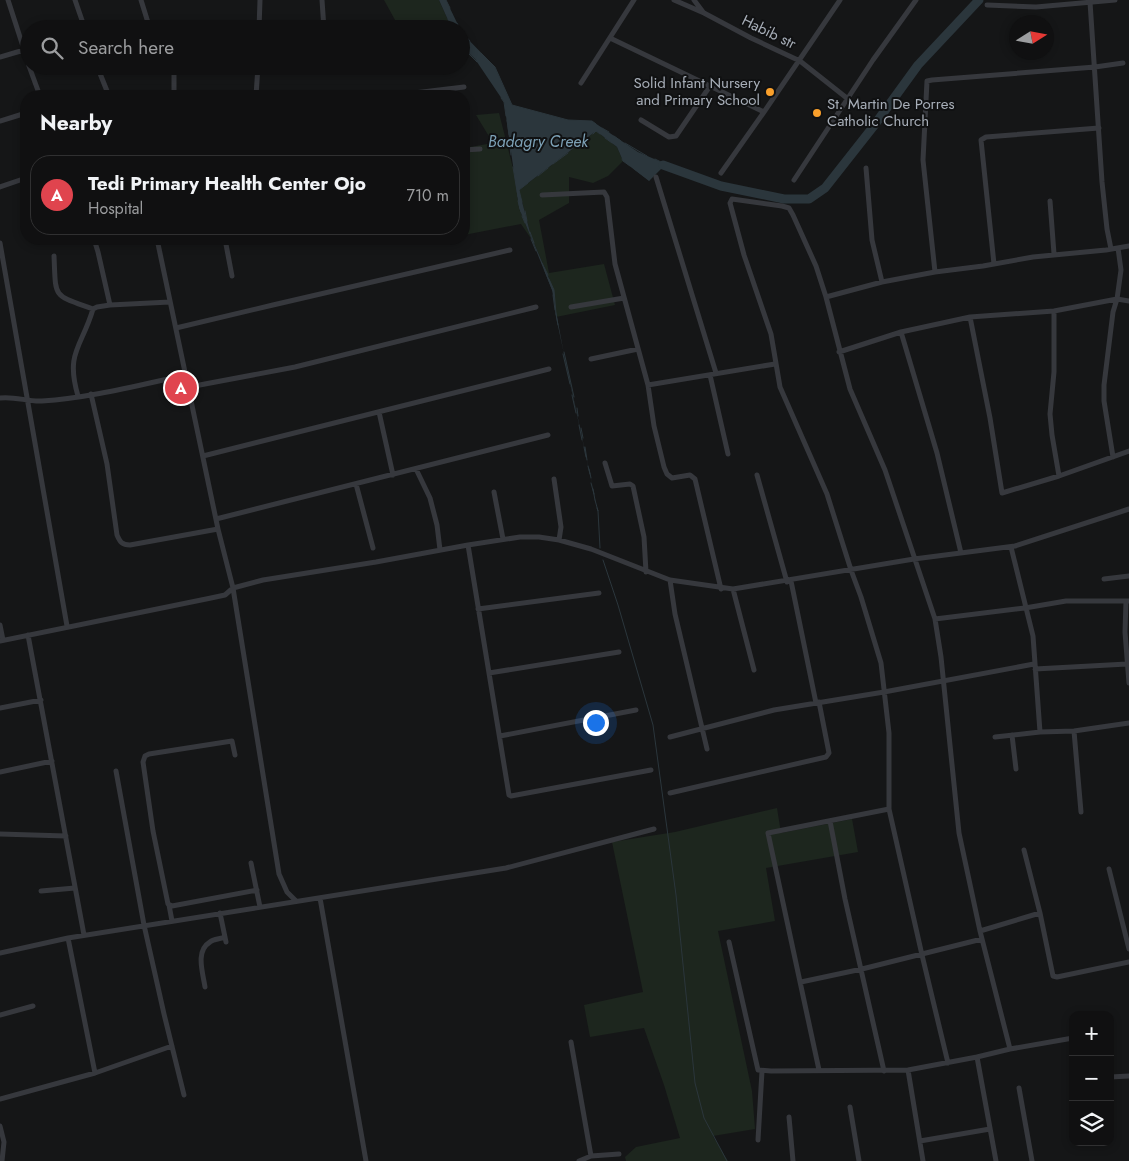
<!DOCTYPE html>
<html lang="en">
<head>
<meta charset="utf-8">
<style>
  :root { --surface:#101011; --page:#1e1e1f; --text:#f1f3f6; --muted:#9c9d9f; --line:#303031; --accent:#ea580c }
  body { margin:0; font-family:Jost,sans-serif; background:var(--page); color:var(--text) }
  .controls { position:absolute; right:15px; bottom:15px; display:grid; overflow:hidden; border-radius:10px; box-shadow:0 2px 8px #0003 }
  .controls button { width:45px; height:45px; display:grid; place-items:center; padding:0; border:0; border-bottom:1px solid var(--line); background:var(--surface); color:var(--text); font:25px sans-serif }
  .compass { position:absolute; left:1009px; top:15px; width:45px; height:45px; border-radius:50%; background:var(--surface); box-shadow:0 2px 8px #0003; rotate:79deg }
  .you { position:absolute; left:595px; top:722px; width:18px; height:18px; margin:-12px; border:4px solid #fff; border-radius:50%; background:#1a73e8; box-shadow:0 0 0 8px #1a73e833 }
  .badge { display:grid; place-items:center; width:32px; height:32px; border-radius:50%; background:var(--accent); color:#fff; font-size:16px; font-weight:700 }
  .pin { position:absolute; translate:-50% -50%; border:2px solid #fff; box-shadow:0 1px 5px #0006 }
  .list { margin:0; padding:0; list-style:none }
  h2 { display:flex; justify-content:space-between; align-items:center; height:65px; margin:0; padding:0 20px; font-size:21px }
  h2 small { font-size:16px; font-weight:400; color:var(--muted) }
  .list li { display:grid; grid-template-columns:32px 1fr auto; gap:15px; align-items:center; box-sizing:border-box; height:80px; margin:0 10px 10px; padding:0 10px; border:1px solid var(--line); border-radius:20px }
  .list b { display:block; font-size:19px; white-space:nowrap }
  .list p { margin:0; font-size:16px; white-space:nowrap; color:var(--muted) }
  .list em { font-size:16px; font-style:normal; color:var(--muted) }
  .icon { flex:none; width:28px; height:28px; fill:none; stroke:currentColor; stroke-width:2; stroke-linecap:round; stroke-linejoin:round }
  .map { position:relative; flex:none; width:1129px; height:1161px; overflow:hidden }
  .search { position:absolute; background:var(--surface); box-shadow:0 2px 8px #0003; left:20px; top:20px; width:450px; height:55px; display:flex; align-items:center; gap:12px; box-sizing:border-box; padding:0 18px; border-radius:28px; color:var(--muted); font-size:19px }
  .panel { position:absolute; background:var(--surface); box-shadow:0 2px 8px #0003; left:20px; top:90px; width:450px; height:155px; border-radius:20px }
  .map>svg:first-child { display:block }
  .green { fill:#1d261e }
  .water { fill:#2b363c }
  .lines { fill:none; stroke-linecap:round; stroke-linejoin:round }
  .stream { stroke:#2b363c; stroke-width:1 }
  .river { stroke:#2b363c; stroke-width:9 }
  .minor { stroke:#36383d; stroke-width:5 }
  .poi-dot { fill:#faa02b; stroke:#101112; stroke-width:2 }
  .labels { text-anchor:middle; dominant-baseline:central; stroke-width:4; stroke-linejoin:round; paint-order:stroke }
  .street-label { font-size:15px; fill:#a7aeb8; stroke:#101112 }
  .poi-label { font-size:15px; fill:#a7aeb8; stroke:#101112; text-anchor:end }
  .water-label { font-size:16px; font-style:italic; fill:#7ca0b5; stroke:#101112 }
</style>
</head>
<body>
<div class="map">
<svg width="1129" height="1161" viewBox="0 0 1129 1161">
  <rect width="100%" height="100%" fill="#151617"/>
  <path class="green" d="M384,0H439L452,29H400Z
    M499,113L514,172L519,208L532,240L521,224L464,235V148L493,143L476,115Z
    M596,131L617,147L623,161L608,176L593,183L569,177V203L539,220L549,273L604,264L615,305L556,317L554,290L531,236L519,190Z
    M777,808L781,833L852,819L858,852L766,868L775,921L718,931L752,1091L755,1129L713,1136L728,1161H626L625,1157L636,1147L680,1138L664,1085L644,1028L590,1037L584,1005L643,992L612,842L675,832Z"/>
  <path class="water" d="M439,0H446L460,29H452Z
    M461,32L495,67L512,105L568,120L592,121L638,152L666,164L649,181L623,161L617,147L596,131L519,190L531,236L554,290L556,317L598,511L566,365L552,290L519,208L504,102L475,59L461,46Z"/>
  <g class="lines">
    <path class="stream" d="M446,0L450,8
      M448,19L452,29
      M457,23L460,29
      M461,31L470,41
      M461,46L477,62
      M481,53L495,67L512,105L568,120L592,121L596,124
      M501,98L504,102L506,116
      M507,120L509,135
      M602,128L609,132
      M593,134L596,131L600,134
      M614,136L621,141
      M605,138L612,143
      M509,139L511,155
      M625,143L647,156
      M575,147L586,139
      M622,159L623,161L630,166
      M655,159L663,163
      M553,164L568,153
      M513,167L518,197
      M633,168L649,180
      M538,176L548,168
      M652,177L658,171
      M518,201L521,212
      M522,202L519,190L528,183
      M525,211L527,221
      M522,216L525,223
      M530,232L534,243
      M531,239L536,251
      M542,263L548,275
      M545,271L553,291
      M549,279L554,290L556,314
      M553,295L555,310
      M556,314L558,325
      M564,352L574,397
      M563,354L570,384
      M572,395L576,413
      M577,408L578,416
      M579,425L582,440
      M581,428L583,438
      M584,447L586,457
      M585,447L587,460
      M588,466L590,474
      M589,469L591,478
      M591,483L594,494
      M593,489L595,500
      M595,500L598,511L597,508
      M598,511L600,548
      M603,560L618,605L653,725L676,895L695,1083L704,1118L727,1161"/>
    <path class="river" d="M663,165L721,186L784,199H809L825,188L873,127L918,65L979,0"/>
    <path class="minor" d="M8,0L29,65
      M75,0L85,29
      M141,0L150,29
      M322,0L324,29
      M674,0L704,13L751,38L800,61L848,99
      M694,0L703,12
      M1090,2L1102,182L1107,229L1111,249
      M987,5L1036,7L1115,0
      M259,29L260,0
      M375,29L388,26
      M610,38L764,112
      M0,57L24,50
      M29,66L40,96
      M97,66L109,96
      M160,66L163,69L172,71L174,73V96
      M581,83L634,0
      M256,96L258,66
      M256,96H278
      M389,96L464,87
      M641,120L669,137L676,136L710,86
      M0,121L26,113
      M464,150L480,149
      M866,168L872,240L882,282
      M721,173L764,112L840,0
      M656,177L716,373
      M794,180L873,60L916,0
      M0,187L26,178
      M542,195L604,192L607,197L615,264L648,385L654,426L664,467L667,474L672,478L690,475L695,479L721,589
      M1050,201L1054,254
      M94,239L98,252L110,305L170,302
      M157,239L218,529L233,588L279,874L287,892L296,901
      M225,239L232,276
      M0,243L67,626
      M54,256C56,299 52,294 93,309
      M994,264L981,140L986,137L1099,128
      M935,272L923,160L927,81L932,80L1095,67L1123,63
      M826,297L882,282L935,272L983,266L1033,257L1106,250L1129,246
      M571,307L624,298
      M1054,311V372L1050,414L1052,435L1059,476
      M970,317L990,418L1002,493L1059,476L1129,451
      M176,328C287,301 398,277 510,250
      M901,332L937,453L961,553
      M839,352L901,332L970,317L1054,311L1117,299L1129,301
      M591,359L638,349
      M710,375L728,454
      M648,385L775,364
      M189,387L295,367L536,307
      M91,394L107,464L117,535C120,542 122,545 130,545L218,529
      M78,396C65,352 82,347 93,309L97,307L110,305
      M0,398C15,396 28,402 42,401C90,398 139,385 186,375
      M379,412L393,475
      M203,456L549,369
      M1113,457L1104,401V385L1113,312L1117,299L1121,270L1118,248
      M605,463L612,486L630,484L633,486L644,537L646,572
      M416,469L430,498L437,525L440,550
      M757,475L787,582
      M554,479L561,527L559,540
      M356,484L373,548
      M494,492L503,539
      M216,519L548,435
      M468,545L509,795L511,796L651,770
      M1011,547L1033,636L1040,732
      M1104,579L1129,576
      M670,580L675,614L707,749
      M791,581L816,703
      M733,589L754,670
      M1126,601L1125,632L1129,683
      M478,609L599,593
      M935,619L1025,608L1066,601H1129
      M0,625L3,640
      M28,635L84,935
      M0,641L211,598L225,595L233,588L263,580L376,562L468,545L520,537H539L559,540L591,549L670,580L733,589L914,559L1015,546L1129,509
      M1035,669L1127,664
      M489,673L619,652
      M0,708L41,700
      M1074,731L1081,812
      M1012,735L1016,769
      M500,736L636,710
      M670,737L774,710L884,692L1034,664
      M995,737L1040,732L1074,731L1129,723
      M235,755L232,741L149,754L145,756L143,762L153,831L168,904L172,906L257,890
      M116,771L144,925L164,1014L184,1095
      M0,772L52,761
      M670,793L826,757L829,753L819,702
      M830,821L845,899L884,1071
      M0,834L66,836
      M1024,850L1040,913L1053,976L1057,977L1129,962
      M251,863L260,907
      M1109,869L1129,949
      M41,891L75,888
      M320,898L366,1161
      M169,905L172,921
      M220,913L226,942
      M980,931L1040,913
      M68,938L95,1073
      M729,942L758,1070L771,1071L908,1070L977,1057L996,1161
      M0,953L68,938L506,868L654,829
      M801,982L862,969L982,939
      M205,987C203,973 195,951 210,942C213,939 220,939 225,937
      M0,1015L33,1006
      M571,1042L591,1156L579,1161
      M1010,1049L1073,1038
      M948,1063L922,955L889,809V733L881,663L861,597L851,570L827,494L780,387L771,334L744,255L730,203L732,199L782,206L789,208L793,215L816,266L826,297L850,389L885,470L935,619L941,657L959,833L980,931L1010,1049L977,1057
      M819,1070L768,833L889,809
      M908,1070L923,1161
      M1110,1077L1129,1076
      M1019,1088L1032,1161
      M0,1099L95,1073L172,1046
      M850,1107L859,1161
      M789,1117L793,1161
      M0,1126L4,1142L2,1161
      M758,1140L762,1071
      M920,1141L990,1129
      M591,1156L619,1154"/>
  </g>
  <g class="poi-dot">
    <circle cx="770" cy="92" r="5"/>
    <circle cx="817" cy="113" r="5"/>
  </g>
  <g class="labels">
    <g class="street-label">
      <text transform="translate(769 32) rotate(26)">Habib str</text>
    </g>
    <g class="poi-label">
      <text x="760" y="83">Solid Infant Nursery<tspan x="760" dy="17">and Primary School</tspan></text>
      <text x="827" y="104" text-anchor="start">St. Martin De Porres<tspan x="827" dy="17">Catholic Church</tspan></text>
    </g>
    <g class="water-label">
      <text x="538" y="141">Badagry Creek</text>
    </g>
  </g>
</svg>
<div class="controls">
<button>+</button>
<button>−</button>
<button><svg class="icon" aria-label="layers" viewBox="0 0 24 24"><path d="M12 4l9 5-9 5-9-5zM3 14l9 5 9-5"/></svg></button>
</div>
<svg class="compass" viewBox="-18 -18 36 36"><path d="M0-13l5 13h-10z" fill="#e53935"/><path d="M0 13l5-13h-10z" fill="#9c9d9f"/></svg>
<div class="you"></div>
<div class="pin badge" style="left:181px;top:388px;background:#e0444e">A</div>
<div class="search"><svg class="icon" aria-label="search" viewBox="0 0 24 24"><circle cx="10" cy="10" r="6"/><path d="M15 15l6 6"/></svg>Search here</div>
<section class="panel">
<h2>Nearby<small></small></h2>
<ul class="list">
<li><span class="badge" style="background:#e0444e">A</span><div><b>Tedi Primary Health Center Ojo</b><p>Hospital</p></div><em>710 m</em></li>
</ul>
</section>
</div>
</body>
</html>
